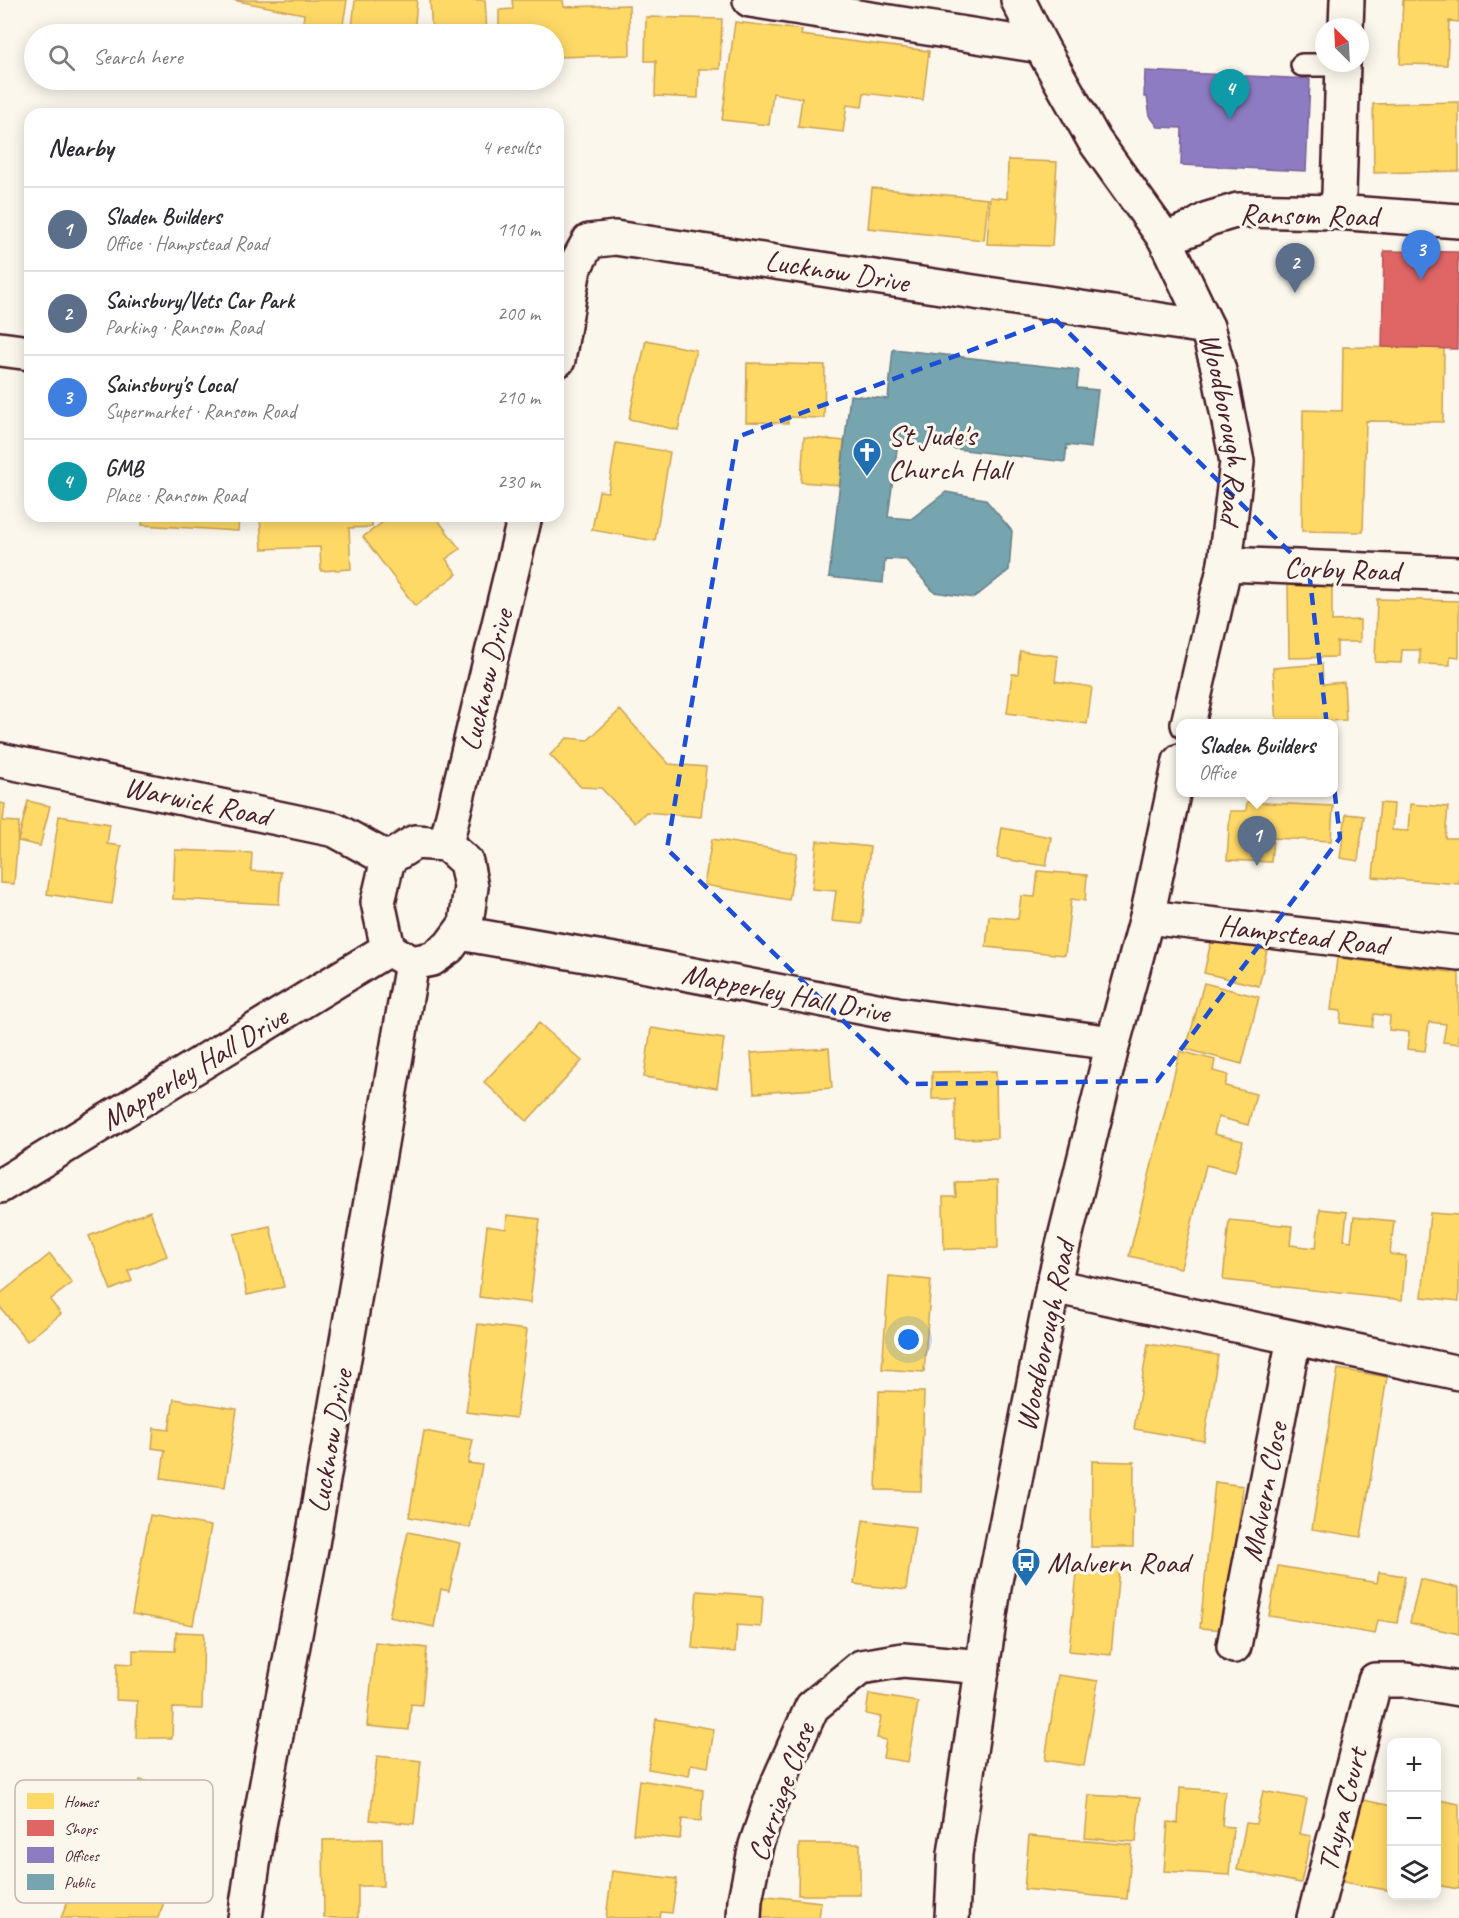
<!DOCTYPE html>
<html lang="en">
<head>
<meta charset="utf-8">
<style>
  :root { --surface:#fff; --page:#f2f2f3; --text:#2b2b33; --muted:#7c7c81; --line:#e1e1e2; --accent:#7c3aed }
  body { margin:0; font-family:Caveat,sans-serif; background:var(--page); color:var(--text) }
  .controls { position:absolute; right:18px; bottom:18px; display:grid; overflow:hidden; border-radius:12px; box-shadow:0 3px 15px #0003 }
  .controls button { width:54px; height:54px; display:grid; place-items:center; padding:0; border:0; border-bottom:2px solid var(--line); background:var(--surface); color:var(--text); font:30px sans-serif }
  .compass { position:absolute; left:1315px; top:18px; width:54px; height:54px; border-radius:50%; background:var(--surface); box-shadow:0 3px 15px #0003; rotate:336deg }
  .you { position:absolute; left:909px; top:1340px; width:21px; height:21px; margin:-15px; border:4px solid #fff; border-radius:50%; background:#1a73e8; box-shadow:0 0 0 9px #1a73e833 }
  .badge { display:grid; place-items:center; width:39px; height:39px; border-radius:50%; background:var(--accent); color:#fff; font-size:20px; font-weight:700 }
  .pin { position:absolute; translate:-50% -50px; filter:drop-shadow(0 2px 3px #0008) }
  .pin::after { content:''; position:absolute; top:32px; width:21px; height:18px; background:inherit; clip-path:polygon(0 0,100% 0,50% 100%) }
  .popup { position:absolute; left:1176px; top:719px; width:162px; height:78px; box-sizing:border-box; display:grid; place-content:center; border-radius:12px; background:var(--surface); filter:drop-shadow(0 2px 4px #0005); font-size:20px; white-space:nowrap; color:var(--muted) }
  .popup b { font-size:22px; color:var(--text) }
  .popup::after { content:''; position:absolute; left:50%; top:100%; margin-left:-12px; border:12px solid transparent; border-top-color:var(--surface) }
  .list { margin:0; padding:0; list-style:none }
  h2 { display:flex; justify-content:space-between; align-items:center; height:78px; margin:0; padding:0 24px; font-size:26px }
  h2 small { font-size:20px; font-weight:400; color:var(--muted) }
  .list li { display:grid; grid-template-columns:39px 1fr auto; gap:18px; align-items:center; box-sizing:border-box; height:84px; padding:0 24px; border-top:2px solid var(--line) }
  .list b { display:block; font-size:22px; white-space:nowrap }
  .list p { margin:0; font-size:20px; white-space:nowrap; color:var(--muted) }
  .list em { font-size:20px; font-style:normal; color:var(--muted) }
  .icon { flex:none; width:33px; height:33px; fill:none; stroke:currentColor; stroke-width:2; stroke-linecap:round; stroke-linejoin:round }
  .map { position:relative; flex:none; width:1459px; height:1918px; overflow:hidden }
  .search { position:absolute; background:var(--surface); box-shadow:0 3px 15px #0003; left:24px; top:24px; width:540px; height:66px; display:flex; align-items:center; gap:15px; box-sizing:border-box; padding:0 21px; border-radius:33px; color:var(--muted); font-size:22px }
  .panel { position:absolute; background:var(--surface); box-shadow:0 3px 15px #0003; left:24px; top:108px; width:540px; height:414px; border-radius:18px }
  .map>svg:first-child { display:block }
  .homes { fill:#ffd966; stroke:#c9a154; stroke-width:1.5 }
  .shops { fill:#e06666; stroke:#b35154; stroke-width:1.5 }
  .offices { fill:#8e7cc3; stroke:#7a6095; stroke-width:1.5 }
  .public { fill:#76a5af; stroke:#697d87; stroke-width:1.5 }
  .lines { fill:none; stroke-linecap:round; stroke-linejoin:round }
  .service-casing { stroke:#4a1f2b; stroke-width:26 }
  .minor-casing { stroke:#4a1f2b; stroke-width:38 }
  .tertiary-casing { stroke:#4a1f2b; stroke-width:38 }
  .secondary-casing { stroke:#4a1f2b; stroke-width:38 }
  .service { stroke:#fbf7ec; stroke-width:21 }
  .minor { stroke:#fbf7ec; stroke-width:33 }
  .tertiary { stroke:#fbf7ec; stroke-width:33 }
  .secondary { stroke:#fbf7ec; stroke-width:33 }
  .marked { fill:none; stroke:#1d4ed8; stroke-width:4.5; stroke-dasharray:12 8; stroke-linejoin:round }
  .labels { text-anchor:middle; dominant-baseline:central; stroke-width:6; stroke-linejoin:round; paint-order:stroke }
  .street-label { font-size:30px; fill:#4a1f2b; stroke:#fbf7ec }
  .poi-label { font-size:30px; fill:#4a1f2b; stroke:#fbf7ec; text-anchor:start }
  .key { fill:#fbf7ec; stroke:#c6b6b2; stroke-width:1.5 }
  .key-label { font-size:16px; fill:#4a1f2b }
</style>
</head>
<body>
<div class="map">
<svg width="1459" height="1918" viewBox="0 0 1459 1918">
  <rect width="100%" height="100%" fill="#fbf7ec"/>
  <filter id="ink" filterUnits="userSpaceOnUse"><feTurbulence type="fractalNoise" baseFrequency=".0167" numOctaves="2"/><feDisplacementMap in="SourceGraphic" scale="12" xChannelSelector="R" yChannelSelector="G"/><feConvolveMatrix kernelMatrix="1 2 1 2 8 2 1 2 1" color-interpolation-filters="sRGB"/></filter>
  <g filter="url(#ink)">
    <path class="homes" d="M233,0H347L342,30L303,23L304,14Z
      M355,0H417L414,34L352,29Z
      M430,0H485L487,34H432Z
      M512,0H563L564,7L629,5L630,55L554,57V34H499V10L513,9Z
      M1403,0H1459V22L1449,21L1447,65L1400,64Z
      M646,17L722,19L720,69H699L698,98L655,96L656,61H645Z
      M735,22L802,30L801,35L929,51L923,100L864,93L862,107L847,105L843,132L798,127L802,98L773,93L769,125L722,120Z
      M1459,102V171L1374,173L1373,104Z
      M1008,160L1057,162L1052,246L987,244L990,197L1007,199Z
      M872,188L988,199L984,240L868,228Z
      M646,340L696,350L678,430L629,419Z
      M1343,347L1444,348L1443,422L1366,421L1363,532L1302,531L1303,410L1342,411Z
      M747,363L825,365L824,418L788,417V423L746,422Z
      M804,437L844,441L840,485L801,482Z
      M616,443L670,452L655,541L592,530L599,491L608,492Z
      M143,516H239L238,531L142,525Z
      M260,516H372V527L349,528L351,569L321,571L320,547L262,549Z
      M391,516H435L460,549L446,559L457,574L415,606L363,537Z
      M1332,582V621L1360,620V642H1337V657L1289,658L1288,583Z
      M1377,599L1459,601V657L1450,656V665L1420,664V650H1402L1401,663L1375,662Z
      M1020,651L1058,656L1055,681L1092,687L1087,724L1007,713L1012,674H1018Z
      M1322,664L1323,684L1344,682L1346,720L1277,724L1273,668Z
      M620,710L669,764L706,767L701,817L646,812L635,823L601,788L581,787L550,755L567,738L588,740Z
      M28,801L50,806L40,846L18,841Z
      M1247,802L1333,806L1331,841L1273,838L1271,862L1227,860L1230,811H1246Z
      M0,803L5,804L3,821L19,822L14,884L0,883Z
      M1380,803L1394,804L1392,830L1408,831L1410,804L1448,807L1445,838H1459V884L1373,877Z
      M1346,814L1364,816L1358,861L1340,858Z
      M59,816L110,824L107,844L121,846L112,904L47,894Z
      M1002,828L1051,837L1046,866L997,858Z
      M712,839L797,853L789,900L704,885Z
      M817,841L870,847L862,924L832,921L836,891L812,889Z
      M175,850L252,853L251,871L281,872L279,904L173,899Z
      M1038,871L1087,875L1085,901L1071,899L1065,955L986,947L989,916L1018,919L1021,896L1035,897Z
      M1212,937L1267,950L1259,986L1204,973Z
      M1337,958L1459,973V1044L1443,1042L1446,1024L1429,1022L1425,1051L1407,1049L1409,1032L1389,1030L1390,1016L1374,1014L1372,1027L1340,1023L1341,1011L1331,1010Z
      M1204,983L1259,997L1242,1064L1186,1049Z
      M539,1023L582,1061L527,1121L484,1082Z
      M651,1028L724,1039L717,1088L644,1077Z
      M829,1048L832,1088L754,1093L751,1053Z
      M1180,1051L1215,1060L1213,1071L1228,1075L1225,1086L1256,1094L1248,1125L1218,1117L1214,1134L1243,1141L1235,1172L1206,1165L1181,1268L1129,1256Z
      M996,1071L997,1138L955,1139V1099H932V1072Z
      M997,1181L998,1248L944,1249L943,1197H956L955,1182Z
      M1320,1209L1347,1212L1344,1240L1351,1241L1354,1217L1394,1221L1390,1254L1406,1256L1402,1300L1223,1280L1229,1220L1292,1226L1290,1245L1316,1248Z
      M150,1211L167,1256L128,1271L132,1281L111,1290L89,1236Z
      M1430,1213L1459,1215V1301L1422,1297Z
      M507,1215L540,1219L530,1303L479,1297L487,1226L506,1229Z
      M270,1226L284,1287L247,1295L234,1234Z
      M50,1254L72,1283L50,1300L61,1314L27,1341L0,1307V1294Z
      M889,1276L931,1280L924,1372L882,1369Z
      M478,1324L527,1330L516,1418L466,1412Z
      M1148,1344L1218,1355L1204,1441L1134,1429Z
      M1338,1369L1387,1377L1361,1537L1312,1529Z
      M879,1391L924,1392L921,1491L876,1490Z
      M174,1399L237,1409L225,1487L161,1478L165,1450L152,1448L154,1428L169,1430Z
      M424,1431L473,1440L468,1463L482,1465L470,1528L409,1517Z
      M1092,1461L1134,1462L1133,1547H1091Z
      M1215,1482L1243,1486L1227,1630L1200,1628Z
      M150,1515L211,1526L193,1625L132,1614Z
      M863,1520L915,1527L906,1590L854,1584Z
      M408,1532L460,1543L449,1591L441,1589L434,1627L389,1617Z
      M1078,1564L1119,1568L1111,1655L1069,1651Z
      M1278,1566L1377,1583L1379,1572L1405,1576L1397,1623L1378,1620L1375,1634L1269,1616Z
      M1420,1579L1459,1588V1634L1410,1623Z
      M697,1591L763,1596L761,1627L737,1625L735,1652L692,1648Z
      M176,1632L204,1633L202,1709L173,1708L172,1738H136L137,1701L116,1700L117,1663L133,1664V1650L175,1651Z
      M375,1642L427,1648L422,1705L411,1704L409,1730L367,1726Z
      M1058,1675L1098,1681L1084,1766L1045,1760Z
      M869,1694L918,1702L908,1762L883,1758L886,1740L877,1738L881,1717L866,1714Z
      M656,1719L714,1729L708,1767L691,1764L689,1776L648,1769Z
      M377,1756L421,1761L414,1824L370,1820Z
      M140,1780L173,1787L155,1866L81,1850L94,1791L135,1801Z
      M639,1780L703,1790L701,1821L682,1819L680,1839L633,1834Z
      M1180,1788L1225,1791L1222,1826L1233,1827L1229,1875L1164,1871L1168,1822L1178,1823Z
      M1263,1791L1307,1799L1300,1834L1311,1836L1301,1883L1237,1870L1246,1823L1256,1824Z
      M1089,1795L1140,1798L1136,1842L1085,1838Z
      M1359,1799L1392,1806V1891L1333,1880Z
      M1439,1800L1459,1804V1889L1436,1885V1814Z
      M1029,1836L1132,1845L1127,1899L1024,1889Z
      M382,1839L383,1886H358V1918H324L323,1840Z
      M799,1844H860V1895H798Z
      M128,1870L148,1878L149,1893L163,1899V1905L158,1918H61L69,1898L97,1896L107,1871Z
      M612,1871L677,1879L672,1913L661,1912L660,1918H606Z
      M759,1895L821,1902L819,1918H756Z"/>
    <path class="shops" d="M1384,251L1458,252L1457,349L1382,347Z"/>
    <path class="offices" d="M1145,71L1310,79L1306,171L1181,165L1182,128L1158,127L1150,116L1147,97H1144Z"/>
    <path class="public" d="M893,349L1079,370L1077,388L1098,390L1091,448L1067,445L1065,462L898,442L888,517L911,519L946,492L985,499L1012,531L1009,570L974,598L934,592L906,560L885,559L883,583L829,577L850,395L888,399Z"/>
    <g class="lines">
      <g class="service-casing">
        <path id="service" d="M1302,65H1343"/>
      </g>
      <g class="minor-casing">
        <path id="minor" d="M750,0L1041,46
          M1346,27L1347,0
          M1335,212L1339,194L1343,63
          M0,349L30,353
          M558,360L574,268L589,241L615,238L1207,327
          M1225,564L1459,574
          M0,760L335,830L388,859
          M415,842L446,844L466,862L471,887L466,924L449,947L432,959L412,963L388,949L378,902L388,859Z
          M446,844L525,516
          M1147,917L1459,953
          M460,933L626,962L897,1014L1113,1043
          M0,1186L388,949
          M1053,1286L1459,1373
          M1234,1646L1294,1338
          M245,1918L258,1831L312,1544L412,963
          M744,1918L745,1900L756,1845L774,1792L812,1707L861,1667L903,1660L983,1667
          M1314,1918L1375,1680H1406L1459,1689"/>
      </g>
      <g class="tertiary-casing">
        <path id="tertiary" d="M1165,239L1193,228L1208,219L1238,210L1335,212L1459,221"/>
      </g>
      <g class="secondary-casing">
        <g id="secondary">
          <path id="s1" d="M1018,0L1041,46L1094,140L1165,239L1207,327L1219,371L1237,462L1225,564L1188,724"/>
          <path d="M952,1918L955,1854L995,1581L1053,1286L1113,1043L1147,917L1180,761"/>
        </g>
      </g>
      <use href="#service" class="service"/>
      <use href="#minor" class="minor"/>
      <use href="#tertiary" class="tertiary"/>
      <use href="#secondary" class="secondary"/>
    </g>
  </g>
  <path class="marked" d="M1055,319L1309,571L1340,838L1157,1081L908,1084L667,849L737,437Z"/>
  <defs>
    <g id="church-pin" transform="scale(1.5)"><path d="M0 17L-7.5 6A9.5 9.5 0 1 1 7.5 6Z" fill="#1f6fb2" stroke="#fbf7ec"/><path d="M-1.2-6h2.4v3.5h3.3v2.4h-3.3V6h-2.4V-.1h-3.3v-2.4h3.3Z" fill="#fff"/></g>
    <g id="bus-pin" transform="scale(1.5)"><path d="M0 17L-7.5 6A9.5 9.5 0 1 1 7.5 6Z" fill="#1f6fb2" stroke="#fbf7ec"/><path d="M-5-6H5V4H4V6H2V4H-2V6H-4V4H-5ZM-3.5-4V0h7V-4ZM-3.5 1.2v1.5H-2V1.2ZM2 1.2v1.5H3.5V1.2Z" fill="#fff"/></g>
  </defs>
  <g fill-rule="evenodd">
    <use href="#church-pin" x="867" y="452"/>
    <use href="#bus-pin" x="1026" y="1562"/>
  </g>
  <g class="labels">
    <g class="street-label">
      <text transform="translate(1309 215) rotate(1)">Ransom Road</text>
      <text transform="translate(837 271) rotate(9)">Lucknow Drive</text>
      <text stroke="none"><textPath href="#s1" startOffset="482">Woodborough Road</textPath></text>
      <text transform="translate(1342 569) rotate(2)">Corby Road</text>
      <text transform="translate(486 680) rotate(-76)">Lucknow Drive</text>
      <text transform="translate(197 801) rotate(12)">Warwick Road</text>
      <text transform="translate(1303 935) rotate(7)">Hampstead Road</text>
      <text transform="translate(786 993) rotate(11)">Mapperley Hall Drive</text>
      <text transform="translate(194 1068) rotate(-31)">Mapperley Hall Drive</text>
      <text transform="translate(1045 1336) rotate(-78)">Woodborough Road</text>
      <text transform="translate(330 1441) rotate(-80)">Lucknow Drive</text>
      <text transform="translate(1264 1492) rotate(-79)">Malvern Close</text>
      <text transform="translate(781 1792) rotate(-70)">Carriage Close</text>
      <text transform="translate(1342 1810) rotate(-76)">Thyra Court</text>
    </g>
    <g class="poi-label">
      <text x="888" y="435">St Jude's<tspan x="888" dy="34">Church Hall</tspan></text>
      <text x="1047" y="1562">Malvern Road</text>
    </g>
  </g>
  <rect x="15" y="1780" width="198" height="123" rx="9" class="key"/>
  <rect x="27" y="1793" width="27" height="16" fill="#ffd966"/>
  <rect x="27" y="1820" width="27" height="16" fill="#e06666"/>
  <rect x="27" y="1847" width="27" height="16" fill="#8e7cc3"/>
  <rect x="27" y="1874" width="27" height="16" fill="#76a5af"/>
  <g class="key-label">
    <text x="64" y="1807">Homes</text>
    <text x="64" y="1834">Shops</text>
    <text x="64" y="1861">Offices</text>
    <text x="64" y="1888">Public</text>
  </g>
</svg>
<div class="controls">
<button>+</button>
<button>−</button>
<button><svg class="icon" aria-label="layers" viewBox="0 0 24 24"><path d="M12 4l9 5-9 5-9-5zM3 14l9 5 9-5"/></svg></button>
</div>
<svg class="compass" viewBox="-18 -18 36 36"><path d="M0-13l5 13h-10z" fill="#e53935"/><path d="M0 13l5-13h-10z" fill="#7c7c81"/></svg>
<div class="you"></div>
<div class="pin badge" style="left:1257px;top:866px;background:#5c6f8a">1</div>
<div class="popup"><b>Sladen Builders</b>Office</div>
<div class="pin badge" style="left:1295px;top:293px;background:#5c6f8a">2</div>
<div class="pin badge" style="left:1421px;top:280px;background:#3f7fe0">3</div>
<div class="pin badge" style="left:1230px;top:119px;background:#0f9aa8">4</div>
<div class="search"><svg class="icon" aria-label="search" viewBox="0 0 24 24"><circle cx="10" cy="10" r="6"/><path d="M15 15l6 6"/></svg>Search here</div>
<section class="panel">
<h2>Nearby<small>4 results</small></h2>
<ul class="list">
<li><span class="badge" style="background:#5c6f8a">1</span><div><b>Sladen Builders</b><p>Office · Hampstead Road</p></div><em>110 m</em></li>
<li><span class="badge" style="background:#5c6f8a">2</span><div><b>Sainsbury/Vets Car Park</b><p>Parking · Ransom Road</p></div><em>200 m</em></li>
<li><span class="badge" style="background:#3f7fe0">3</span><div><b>Sainsbury's Local</b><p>Supermarket · Ransom Road</p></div><em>210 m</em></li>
<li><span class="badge" style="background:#0f9aa8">4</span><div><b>GMB</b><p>Place · Ransom Road</p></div><em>230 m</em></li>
</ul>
</section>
</div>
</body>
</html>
